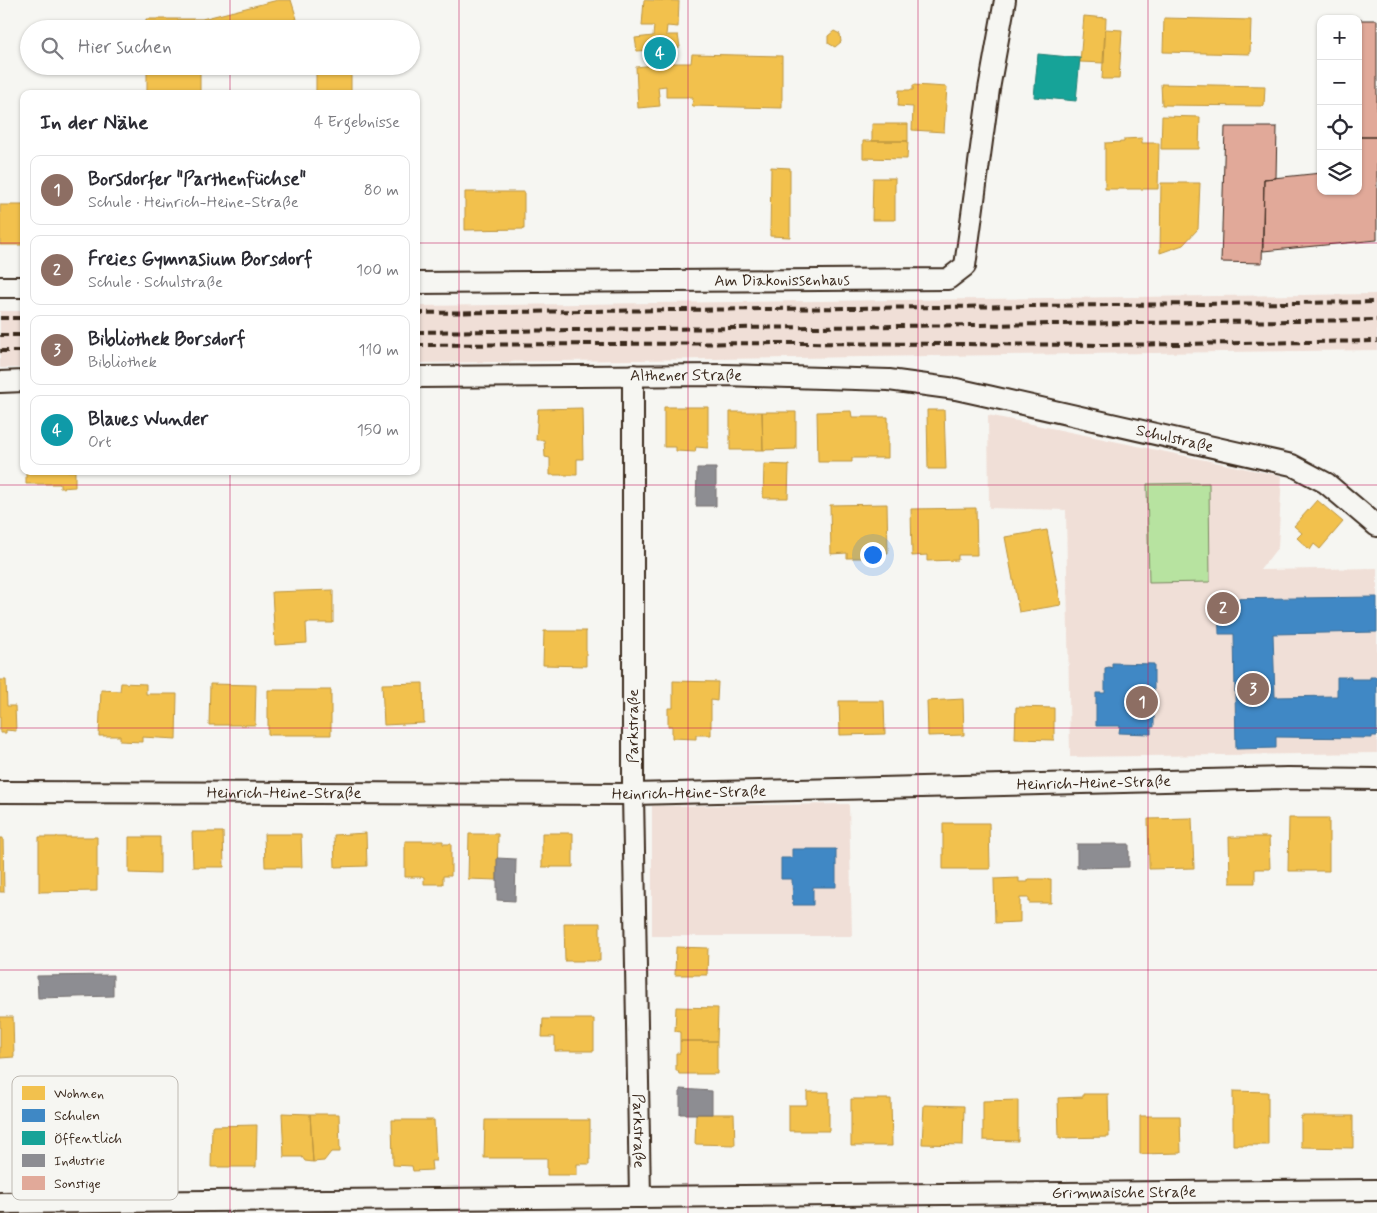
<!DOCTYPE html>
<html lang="de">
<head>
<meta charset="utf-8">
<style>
  :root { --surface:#fff; --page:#f7f7f7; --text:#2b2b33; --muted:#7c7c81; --line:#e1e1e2; --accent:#111827 }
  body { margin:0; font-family:Mynerve,sans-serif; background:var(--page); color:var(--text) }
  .controls { position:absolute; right:15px; top:15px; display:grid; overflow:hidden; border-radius:10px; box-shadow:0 1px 4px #0004 }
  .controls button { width:45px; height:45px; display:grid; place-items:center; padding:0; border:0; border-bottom:1px solid var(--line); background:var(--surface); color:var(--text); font:25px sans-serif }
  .you { position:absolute; left:872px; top:554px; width:18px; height:18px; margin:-12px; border:4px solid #fff; border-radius:50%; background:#1a73e8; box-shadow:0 0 0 8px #1a73e833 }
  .badge { display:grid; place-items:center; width:32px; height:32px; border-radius:50%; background:var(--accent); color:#fff; font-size:16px; font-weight:700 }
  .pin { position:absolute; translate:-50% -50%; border:2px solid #fff; box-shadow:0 1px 5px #0006 }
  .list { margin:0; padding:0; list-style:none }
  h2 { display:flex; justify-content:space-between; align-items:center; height:65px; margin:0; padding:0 20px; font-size:21px }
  h2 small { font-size:16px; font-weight:400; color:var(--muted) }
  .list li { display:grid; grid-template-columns:32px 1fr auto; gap:15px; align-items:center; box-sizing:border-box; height:70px; margin:0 10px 10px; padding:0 10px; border:1px solid var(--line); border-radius:10px }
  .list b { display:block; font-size:19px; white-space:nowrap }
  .list p { margin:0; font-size:16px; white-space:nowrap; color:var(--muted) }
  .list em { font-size:16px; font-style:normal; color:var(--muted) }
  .icon { flex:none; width:28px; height:28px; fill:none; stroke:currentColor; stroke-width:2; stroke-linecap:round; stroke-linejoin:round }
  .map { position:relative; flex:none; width:1377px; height:1213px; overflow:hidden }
  .search { position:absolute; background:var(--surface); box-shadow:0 1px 4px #0004; left:20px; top:20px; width:400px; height:55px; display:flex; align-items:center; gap:12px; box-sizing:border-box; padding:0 18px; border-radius:28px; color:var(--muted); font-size:19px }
  .panel { position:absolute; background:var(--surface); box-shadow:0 1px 4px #0004; left:20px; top:90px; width:400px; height:385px; border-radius:10px }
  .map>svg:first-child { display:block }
  .built { fill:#f0dfd7 }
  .park { fill:#b7e3a0; stroke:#79865f }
  .homes { fill:#f2c14e; stroke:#bb9440 }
  .schools { fill:#3f88c5; stroke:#3e6c93 }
  .public { fill:#17a398; stroke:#227f73 }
  .industry { fill:#8d8d92; stroke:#746f6f }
  .building { fill:#e1a999; stroke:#3b2a1e }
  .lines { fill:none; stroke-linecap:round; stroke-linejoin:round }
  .street-casing { stroke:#3b2a1e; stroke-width:24 }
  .street { stroke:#f6f6f2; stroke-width:20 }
  .rail { stroke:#3b2a1e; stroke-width:4; stroke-dasharray:8 4; stroke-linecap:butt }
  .grid { fill:none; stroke:#c2185b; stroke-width:1; stroke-opacity:0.55 }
  .labels { text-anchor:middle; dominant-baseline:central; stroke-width:5; stroke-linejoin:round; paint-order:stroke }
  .street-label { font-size:16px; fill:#3b2a1e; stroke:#f6f6f2 }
  .key { fill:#f6f6f2; stroke:#beb9b2; stroke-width:1 }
  .key-label { font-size:14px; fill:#3b2a1e }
</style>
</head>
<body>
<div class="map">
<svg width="1377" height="1213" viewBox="0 0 1377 1213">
  <rect width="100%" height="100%" fill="#f6f6f2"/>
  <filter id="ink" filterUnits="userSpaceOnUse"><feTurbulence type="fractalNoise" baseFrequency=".02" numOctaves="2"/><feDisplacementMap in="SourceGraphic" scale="10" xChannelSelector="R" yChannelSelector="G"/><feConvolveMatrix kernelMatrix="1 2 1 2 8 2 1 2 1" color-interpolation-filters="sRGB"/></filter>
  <g filter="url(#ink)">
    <path class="built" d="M1377,294V350L416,363V306Z
      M0,311H24V368H0Z
      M988,415L1282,476L1278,547L1260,570L1377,568V753L1070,757L1066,510L989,508Z
      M849,804L852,936H652V806Z"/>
    <path class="park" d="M1209,483L1210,582L1149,583L1147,484Z"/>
    <path class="homes" d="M278,0H291L297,19L288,22L290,29H146V19H202Z
      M644,0L679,1L678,27L667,26L666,35H678L680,47L667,49V63H691L692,54L782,56V108L692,106L693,97H666V86L658,87L660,106L638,108L636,67L654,65L652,50L637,51L635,38L653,36L654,26H642Z
      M1084,16L1106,18L1104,63L1080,62Z
      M1164,18L1251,20L1250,54L1163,52Z
      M1105,29L1122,30L1119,79H1102Z
      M834,31L840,34L841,42L835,47L828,43V36Z
      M147,66H200V94H147Z
      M316,66H351V94H316Z
      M1161,84L1265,86L1264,106L1162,105Z
      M913,85L947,87L944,132L912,130L913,107L898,106L899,90H913Z
      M1162,116L1200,117L1199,149H1161Z
      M872,124H908V141H872Z
      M1142,138V143H1159L1158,189H1105V143L1124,142V139Z
      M863,141H908L907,159L863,158Z
      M771,167L790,168V237L770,236Z
      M873,178H895V220H872Z
      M1161,183H1200L1198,229L1183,245L1160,253Z
      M465,192H524V229L465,230Z
      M0,205H24V245H0Z
      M664,407H708V448L696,447L695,452L676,451V447H664Z
      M582,408L583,459H577V475H550V458L545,457L544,440H536L538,409Z
      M927,410H944L946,469H928Z
      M851,411L852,417H888V458H852V462H818L817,412Z
      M730,412H762L763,450H730Z
      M762,412H796V449L763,450Z
      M764,464L789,465L788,498H763Z
      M26,471H75V487L60,488V484H26Z
      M1317,500L1343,522L1320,549L1314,544L1310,550L1297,538L1302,533L1294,526Z
      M887,504L888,553H870V558H847V553L831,554L830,505Z
      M976,508L977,555H958V560L927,561V555L912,556L911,509Z
      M1047,530L1061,605L1019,612L1005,537Z
      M333,590V623H306L307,643L275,645L272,592Z
      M544,631H586V666L543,665Z
      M0,680H6L7,706H15L16,731L6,730V733H0Z
      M673,681L718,682L717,701L711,700V735H696V739L672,738V726H668V708H673Z
      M121,683L146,684V694H177L176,739L142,737V742L120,741V736H99L101,690L120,691Z
      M423,683L424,723L384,725L382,684Z
      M210,684L256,685L255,725H209Z
      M268,690H331V735H268Z
      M963,699L964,735L928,736L927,701Z
      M839,701H884L885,734L840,735Z
      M1016,707L1054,708V740L1015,739Z
      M1192,818L1194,868L1149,869L1148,819Z
      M1289,818H1329V871H1288Z
      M943,823H989L990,869H943Z
      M192,832H223L224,867H193Z
      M366,833L367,866L335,867L334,835Z
      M542,833H573V867H542Z
      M264,834H301L302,867H265Z
      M469,834H498L497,880L468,879Z
      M39,837H97V891L39,892Z
      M129,837H160V874L129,873Z
      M1229,837H1269L1270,869H1255V883H1230Z
      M0,838H3L4,892H0Z
      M405,841H443V844H451V876H443V884H424V877H405Z
      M1019,878V882H1028V879H1051V903H1029V898H1020V922L995,923L994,879Z
      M564,923H600V961H565Z
      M676,947L708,948L707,975H675Z
      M676,1007L718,1008L717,1041H680V1032L675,1031Z
      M0,1017H13L14,1057L0,1058Z
      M543,1019H594V1051H555V1037H542Z
      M680,1041H717V1074H679L678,1071H676V1053H680Z
      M1233,1091L1268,1092V1145H1233Z
      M807,1092H829V1131H789V1105H807Z
      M1083,1094H1108L1109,1137L1059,1138L1058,1098L1083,1097Z
      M851,1099H891L892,1146H851Z
      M1018,1100V1141L983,1140V1101Z
      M924,1105L964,1106L963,1145L922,1144Z
      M282,1113L310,1114L313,1162L305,1161L302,1157H284Z
      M310,1114H339L340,1152H331L324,1161L313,1162Z
      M696,1114H734L735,1145L695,1144Z
      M1140,1116H1180L1181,1153L1140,1154Z
      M1301,1116H1353V1148L1301,1147Z
      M392,1120H434L436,1161H431L432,1170L413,1171L412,1166L393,1165Z
      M485,1120H590V1164H577V1175H547V1158H484Z
      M257,1125L256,1167H211L212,1126Z"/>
    <path class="schools" d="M1377,597V632L1273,634L1275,697L1337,696V677H1351V679H1370V677H1377V736H1372V738L1276,737V748L1236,749L1234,634H1219L1218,599Z
      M1112,663L1154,664V727H1151V734L1119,733L1120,726H1096V693H1105V668L1109,667L1112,668Z
      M792,849H836V887H813V905H793L792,879H781V858H792Z"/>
    <path class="public" d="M1038,54L1080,58L1076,101L1034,97Z"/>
    <path class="industry" d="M697,468H716V506H696Z
      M1077,844H1129V867L1077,868Z
      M497,858L516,859L515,901L497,900Z
      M113,975V996L38,998L37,976Z
      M680,1089L712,1091V1114H680Z"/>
    <path class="building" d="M1358,20H1377V137H1358Z
      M1225,127H1277L1276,178L1264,179L1262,263L1221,262Z
      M1358,137H1377V240L1263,251L1264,179L1321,173V191H1358Z"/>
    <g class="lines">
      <g class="street-casing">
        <g id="street">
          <path id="s1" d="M416,283L948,279L965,266L989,89L1005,0"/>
          <path d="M0,287H24"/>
          <path id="s2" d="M633,375V794L640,1197"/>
          <path id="s3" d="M416,377L725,375L889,380L956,389L992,397L1292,465L1326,483L1377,526"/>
          <path d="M0,382L24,381"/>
          <path id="s4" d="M0,792L633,794L1288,778L1377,779"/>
          <path id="s5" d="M0,1203L1377,1190"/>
        </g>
      </g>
      <use href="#street" class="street"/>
      <path class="rail" d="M416,313L1377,302
        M0,318H24
        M416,332L1377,320
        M0,335H24
        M416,345L793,343L1110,345L1377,341
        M0,351H24"/>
    </g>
  </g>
  <path class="grid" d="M230,0V29M459,0V1213M688,0V1213M918,0V1213M1148,0V1213M230,66V94M0,243H24M416,243H1377M230,471V1213M0,485H1377M0,728H1377M0,970H1377"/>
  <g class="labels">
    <g class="street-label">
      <text stroke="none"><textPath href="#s1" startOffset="366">Am Diakonissenhaus</textPath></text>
      <text stroke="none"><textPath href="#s3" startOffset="270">Althener Straße</textPath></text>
      <text stroke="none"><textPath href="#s3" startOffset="765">Schulstraße</textPath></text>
      <text transform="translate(633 726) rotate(-90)">Parkstraße</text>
      <text stroke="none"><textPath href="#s4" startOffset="1094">Heinrich-Heine-Straße</textPath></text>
      <text stroke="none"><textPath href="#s4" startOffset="689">Heinrich-Heine-Straße</textPath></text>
      <text stroke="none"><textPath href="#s4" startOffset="284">Heinrich-Heine-Straße</textPath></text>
      <text stroke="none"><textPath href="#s2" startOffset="756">Parkstraße</textPath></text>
      <text stroke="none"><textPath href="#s5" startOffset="1124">Grimmaische Straße</textPath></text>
    </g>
  </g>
  <rect x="12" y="1076" width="166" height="124" rx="8" class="key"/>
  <rect x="22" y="1086" width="23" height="14" fill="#f2c14e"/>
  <rect x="22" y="1109" width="23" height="13" fill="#3f88c5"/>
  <rect x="22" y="1131" width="23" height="14" fill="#17a398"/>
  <rect x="22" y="1154" width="23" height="13" fill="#8d8d92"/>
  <rect x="22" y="1176" width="23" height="14" fill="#e1a999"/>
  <g class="key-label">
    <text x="54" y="1098">Wohnen</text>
    <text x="54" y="1120">Schulen</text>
    <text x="54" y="1143">Öffentlich</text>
    <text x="54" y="1165">Industrie</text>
    <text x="54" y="1188">Sonstige</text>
  </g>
</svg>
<div class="controls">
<button>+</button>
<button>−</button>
<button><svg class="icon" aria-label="locate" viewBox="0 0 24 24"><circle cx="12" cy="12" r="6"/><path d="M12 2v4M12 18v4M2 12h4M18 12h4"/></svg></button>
<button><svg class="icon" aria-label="layers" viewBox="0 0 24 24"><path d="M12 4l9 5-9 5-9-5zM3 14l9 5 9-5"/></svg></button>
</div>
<div class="you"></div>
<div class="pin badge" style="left:1142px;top:702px;background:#8d6e63">1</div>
<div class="pin badge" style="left:1223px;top:608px;background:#8d6e63">2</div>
<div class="pin badge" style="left:1253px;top:689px;background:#8d6e63">3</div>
<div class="pin badge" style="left:660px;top:53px;background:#0f9aa8">4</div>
<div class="search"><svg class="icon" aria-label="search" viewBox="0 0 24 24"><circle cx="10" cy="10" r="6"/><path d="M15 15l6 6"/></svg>Hier suchen</div>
<section class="panel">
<h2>In der Nähe<small>4 Ergebnisse</small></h2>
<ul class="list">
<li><span class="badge" style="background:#8d6e63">1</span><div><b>Borsdorfer &quot;Parthenfüchse&quot;</b><p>Schule · Heinrich-Heine-Straße</p></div><em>80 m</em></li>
<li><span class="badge" style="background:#8d6e63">2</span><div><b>Freies Gymnasium Borsdorf</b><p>Schule · Schulstraße</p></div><em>100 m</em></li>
<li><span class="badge" style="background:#8d6e63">3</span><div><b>Bibliothek Borsdorf</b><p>Bibliothek</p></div><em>110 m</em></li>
<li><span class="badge" style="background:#0f9aa8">4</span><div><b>Blaues Wunder</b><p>Ort</p></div><em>150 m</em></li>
</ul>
</section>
</div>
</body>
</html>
